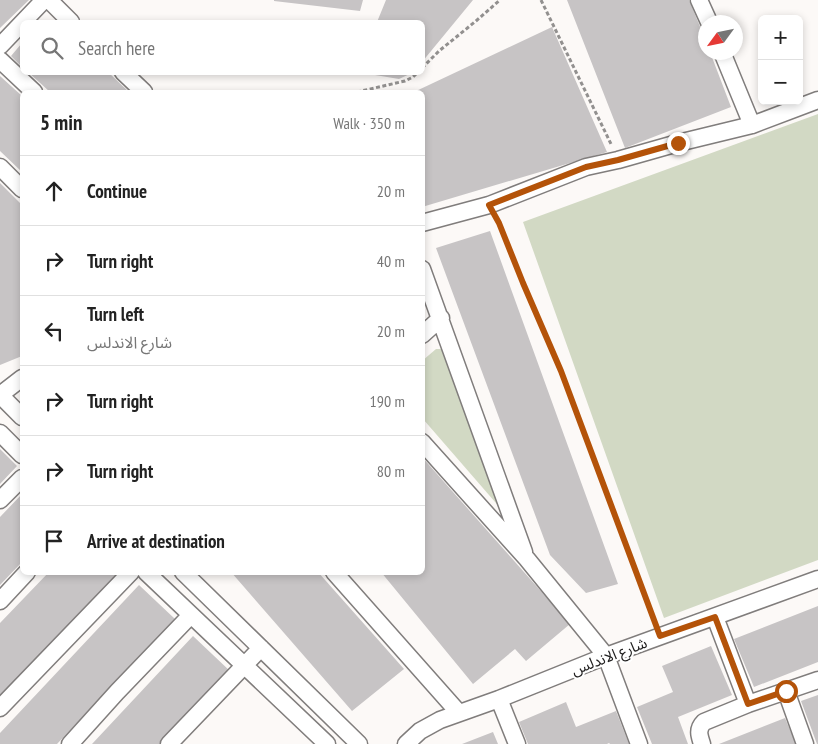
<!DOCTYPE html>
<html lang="en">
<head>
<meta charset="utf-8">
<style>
  :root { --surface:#fff; --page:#f2f2f2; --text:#222; --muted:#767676; --line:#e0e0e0 }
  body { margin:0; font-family:"PT Sans Narrow","Noto Sans Arabic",sans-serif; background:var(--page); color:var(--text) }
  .controls { position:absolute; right:15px; top:15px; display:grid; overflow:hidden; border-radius:8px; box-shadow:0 2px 8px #0003 }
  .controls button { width:45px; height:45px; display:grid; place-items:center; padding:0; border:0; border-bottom:1px solid var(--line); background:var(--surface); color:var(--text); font:25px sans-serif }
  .compass { position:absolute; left:698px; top:15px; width:45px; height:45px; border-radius:50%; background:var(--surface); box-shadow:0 2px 8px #0003; rotate:237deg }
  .stop { position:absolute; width:15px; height:15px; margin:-11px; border:4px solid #b45309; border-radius:50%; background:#fff }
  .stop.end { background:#b45309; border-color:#fff; box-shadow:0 1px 5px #0008 }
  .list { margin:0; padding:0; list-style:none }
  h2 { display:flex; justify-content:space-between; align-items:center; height:65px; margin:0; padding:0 20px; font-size:21px }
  h2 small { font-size:16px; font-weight:400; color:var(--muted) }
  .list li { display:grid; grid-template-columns:32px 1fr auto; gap:15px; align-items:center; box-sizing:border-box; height:70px; padding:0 20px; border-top:1px solid var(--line) }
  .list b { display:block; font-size:19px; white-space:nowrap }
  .list p { margin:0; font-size:16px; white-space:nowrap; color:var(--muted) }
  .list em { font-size:16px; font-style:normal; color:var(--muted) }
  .icon { flex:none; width:28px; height:28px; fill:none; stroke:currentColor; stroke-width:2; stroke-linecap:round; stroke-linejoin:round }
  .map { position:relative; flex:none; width:818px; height:744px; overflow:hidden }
  .search { position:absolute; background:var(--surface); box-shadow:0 2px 8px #0003; left:20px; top:20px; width:405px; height:55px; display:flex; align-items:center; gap:12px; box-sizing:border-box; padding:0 18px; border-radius:8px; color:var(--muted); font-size:19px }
  .panel { position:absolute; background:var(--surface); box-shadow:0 2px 8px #0003; left:20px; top:90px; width:405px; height:485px; border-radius:8px }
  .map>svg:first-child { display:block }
  .green { fill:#d2d9c4 }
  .building { fill:#c7c4c5 }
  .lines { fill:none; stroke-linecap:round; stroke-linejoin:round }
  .minor-casing { stroke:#807d7c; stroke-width:19 }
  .path { stroke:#92908f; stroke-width:3; stroke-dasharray:4 2.5; stroke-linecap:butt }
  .minor { stroke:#fff; stroke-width:16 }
  .route { stroke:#b45309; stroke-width:6 }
  .labels { text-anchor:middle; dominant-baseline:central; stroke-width:4; stroke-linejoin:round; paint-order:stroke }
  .street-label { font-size:15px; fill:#212020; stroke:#fff }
</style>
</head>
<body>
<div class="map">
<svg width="818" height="744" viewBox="0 0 818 744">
  <rect width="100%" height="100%" fill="#fcf9f7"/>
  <path class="green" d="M818,114V560L664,618L523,222Z
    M436,349H445L502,510L423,419L422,361Z"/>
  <path class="building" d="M0,0H29L0,28Z
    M274,0H363L360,11L274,1Z
    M386,0H473L422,62V22H377Z
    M567,0H689L706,41V52H710L731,107L625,148Z
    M552,27L607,152L422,207V92H414Z
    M22,43V67L11,56Z
    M28,72H108L129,92H50Z
    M375,72H414L399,79L375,75Z
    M0,76L22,96V172L0,151Z
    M0,183L22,205V356L0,365Z
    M490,231L618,584L586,593L550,555L436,248Z
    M0,449L17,466L0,484Z
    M422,457L570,624L526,661L515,649L473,684L381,572H422Z
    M22,494V562L0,585V517Z
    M49,572H120L0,697V623Z
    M231,572H318L404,669L352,711Z
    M139,585L175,619L57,744H0V733Z
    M818,606V662L754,687L734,639Z
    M193,636L231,672L163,744H92Z
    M711,646L732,695L678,717L688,744H652L637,707L673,692L662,666Z
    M818,695V744H817L801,701Z
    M566,702L576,727L616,711L629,744H610L609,743L607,744H528L519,722Z
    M785,718L796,744H719Z
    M493,732L498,744H462Z"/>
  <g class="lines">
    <g class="minor-casing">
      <path id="minor" d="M49,0L71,22
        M699,0L709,22
        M0,46L44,0
        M722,52L752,125
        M0,60L34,92
        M123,72L144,92
        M0,167L22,189
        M422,223L489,205L586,167L618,160L678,143L752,125L818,100
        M422,269L524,552
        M422,335L441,318
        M22,378L0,395L22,417
        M0,433L22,455
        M422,442L527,559L606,656L639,744
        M0,500L22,478
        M146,572L327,744
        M183,572L359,744
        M334,572L459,713
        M0,601L27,572
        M715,617L748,704
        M786,691L805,744
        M499,699L517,744
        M0,708L131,572
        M70,744L117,692L191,615
        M169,744L261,648
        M406,744L420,731L440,720L499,699L606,656L818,579
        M702,744C699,735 697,729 704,722L748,704L818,680"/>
    </g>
    <path class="path" d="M541,0L612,146
      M422,68L439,51L476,21L500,0
      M357,92L405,81L413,77L418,72
      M496,218L523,283L561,371L654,622"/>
    <use href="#minor" class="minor"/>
  </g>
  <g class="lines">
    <path class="route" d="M678,143L618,160L586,167L489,205L499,223L523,283L561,371L660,636L715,617L748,704L786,691"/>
  </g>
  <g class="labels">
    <g class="street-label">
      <text transform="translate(609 656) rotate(-21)">شارع الاندلس</text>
    </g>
  </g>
</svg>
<div class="controls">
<button>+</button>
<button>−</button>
</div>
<svg class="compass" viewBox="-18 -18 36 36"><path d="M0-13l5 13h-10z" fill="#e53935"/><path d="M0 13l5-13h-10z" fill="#767676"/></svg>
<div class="stop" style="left:786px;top:691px"></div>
<div class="stop end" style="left:678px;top:143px"></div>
<div class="search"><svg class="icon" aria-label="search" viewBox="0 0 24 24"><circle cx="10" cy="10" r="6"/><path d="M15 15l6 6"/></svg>Search here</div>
<section class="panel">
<h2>5 min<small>Walk · 350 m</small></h2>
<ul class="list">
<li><svg class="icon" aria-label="ahead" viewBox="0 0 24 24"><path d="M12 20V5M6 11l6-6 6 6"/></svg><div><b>Continue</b></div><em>20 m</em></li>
<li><svg class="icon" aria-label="right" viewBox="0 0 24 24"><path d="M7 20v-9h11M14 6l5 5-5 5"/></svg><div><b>Turn right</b></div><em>40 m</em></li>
<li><svg class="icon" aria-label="left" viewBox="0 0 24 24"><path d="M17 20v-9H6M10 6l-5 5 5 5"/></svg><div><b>Turn left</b><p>شارع الاندلس</p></div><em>20 m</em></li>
<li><svg class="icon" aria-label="right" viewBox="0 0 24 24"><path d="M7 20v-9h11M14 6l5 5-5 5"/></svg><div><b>Turn right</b></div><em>190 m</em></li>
<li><svg class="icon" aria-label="right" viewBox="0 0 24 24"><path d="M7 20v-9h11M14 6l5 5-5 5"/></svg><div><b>Turn right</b></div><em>80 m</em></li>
<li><svg class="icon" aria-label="arrive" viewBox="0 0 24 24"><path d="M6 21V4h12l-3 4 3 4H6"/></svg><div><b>Arrive at destination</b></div></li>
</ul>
</section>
</div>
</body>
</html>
